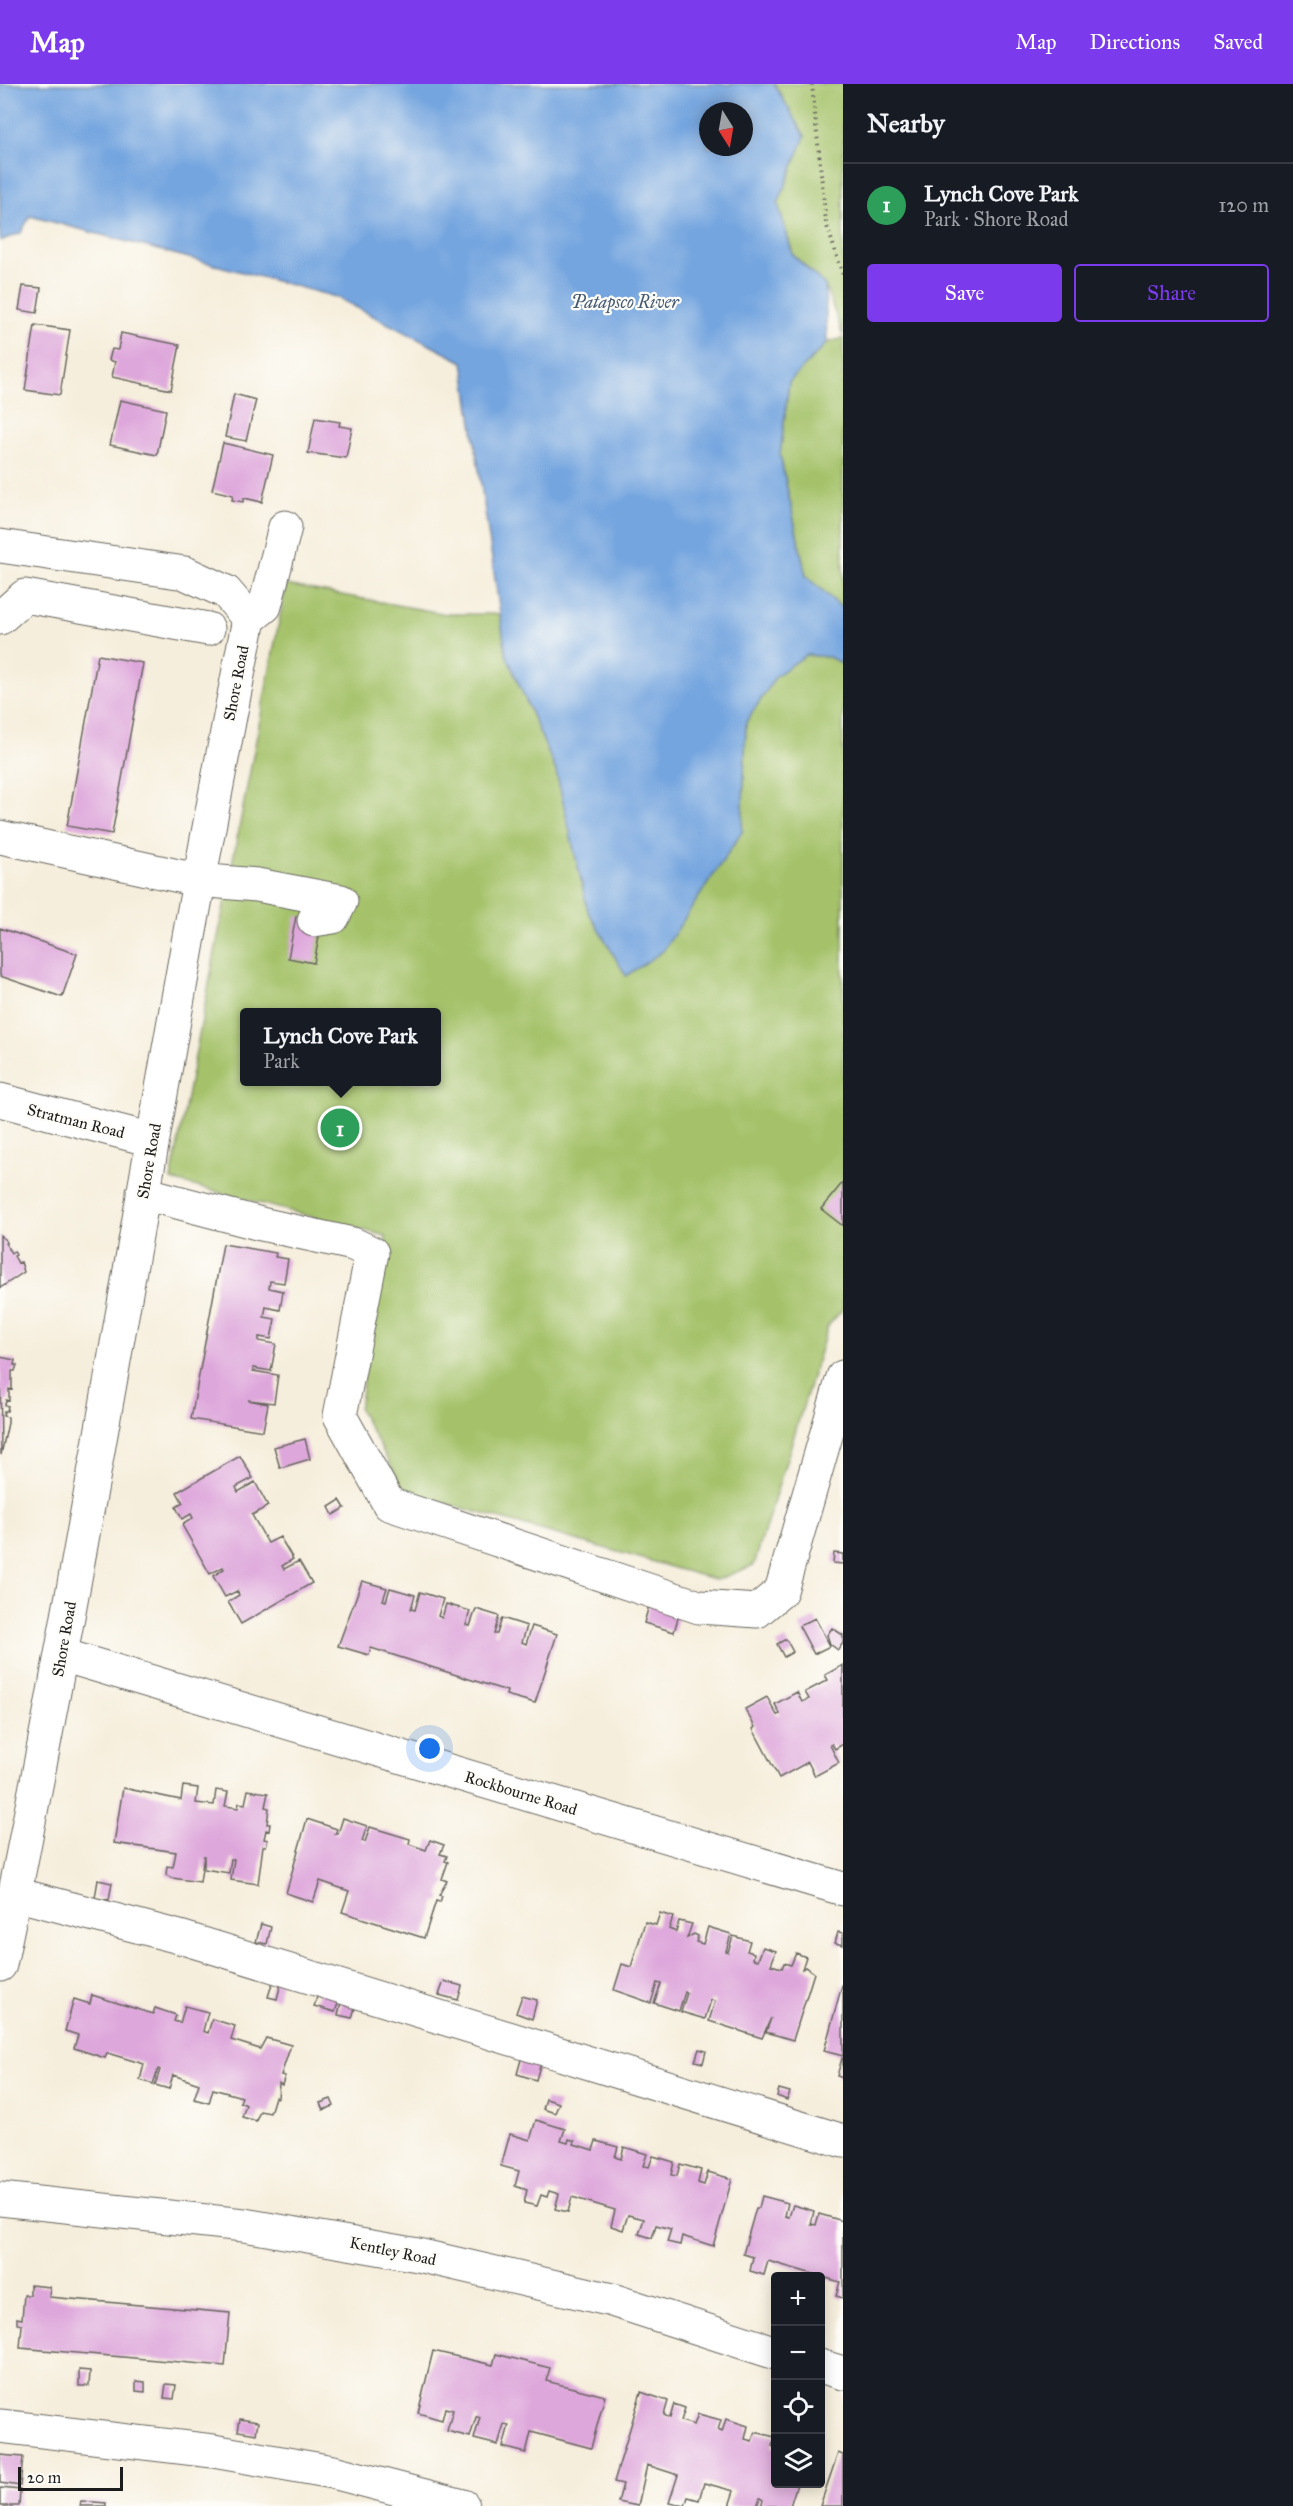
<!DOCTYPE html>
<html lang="en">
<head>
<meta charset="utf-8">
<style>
  :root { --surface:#171b24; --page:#20242c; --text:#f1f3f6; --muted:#9ea1a6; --line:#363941; --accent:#7c3aed }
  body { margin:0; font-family:"IM FELL Great Primer",serif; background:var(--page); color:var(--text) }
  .controls { position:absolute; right:18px; bottom:18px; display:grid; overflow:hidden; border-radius:6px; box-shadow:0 3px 15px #0003 }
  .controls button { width:54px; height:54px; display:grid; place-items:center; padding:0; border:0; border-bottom:2px solid var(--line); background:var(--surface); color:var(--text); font:30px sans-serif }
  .compass { position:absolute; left:699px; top:18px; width:54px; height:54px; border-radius:50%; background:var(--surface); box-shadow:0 3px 15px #0003; rotate:169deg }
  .scale { position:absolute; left:18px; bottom:15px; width:105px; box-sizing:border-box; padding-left:6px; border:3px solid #1c1c1c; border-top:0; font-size:16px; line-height:21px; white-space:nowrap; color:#1c1c1c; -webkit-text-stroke:4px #fdfcf7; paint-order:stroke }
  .you { position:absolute; left:430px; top:1665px; width:21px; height:21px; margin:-15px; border:4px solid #fff; border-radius:50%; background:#1a73e8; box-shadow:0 0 0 9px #1a73e833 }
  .badge { display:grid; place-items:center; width:39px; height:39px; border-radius:50%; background:var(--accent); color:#fff; font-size:20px; font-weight:700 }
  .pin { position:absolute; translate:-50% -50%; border:3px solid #fff; box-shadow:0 2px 6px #0006 }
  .popup { position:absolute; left:240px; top:924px; width:201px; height:78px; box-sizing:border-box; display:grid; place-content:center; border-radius:6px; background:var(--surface); filter:drop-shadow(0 2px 4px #0005); font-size:20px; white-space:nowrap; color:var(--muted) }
  .popup b { font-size:22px; color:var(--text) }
  .popup::after { content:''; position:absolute; left:50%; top:100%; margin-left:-12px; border:12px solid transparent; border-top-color:var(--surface) }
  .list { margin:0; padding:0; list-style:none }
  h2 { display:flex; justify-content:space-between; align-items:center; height:78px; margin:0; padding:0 24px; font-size:26px }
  h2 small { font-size:20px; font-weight:400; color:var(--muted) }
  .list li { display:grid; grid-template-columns:39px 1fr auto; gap:18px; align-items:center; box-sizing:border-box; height:84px; padding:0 24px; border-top:2px solid var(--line) }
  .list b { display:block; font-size:22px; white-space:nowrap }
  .list p { margin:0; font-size:20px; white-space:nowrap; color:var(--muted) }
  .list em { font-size:20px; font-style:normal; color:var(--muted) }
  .actions { display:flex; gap:12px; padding:18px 24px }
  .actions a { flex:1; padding:14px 0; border:2px solid var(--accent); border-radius:6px; text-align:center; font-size:21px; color:var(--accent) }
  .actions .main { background:var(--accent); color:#fff }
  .icon { flex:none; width:33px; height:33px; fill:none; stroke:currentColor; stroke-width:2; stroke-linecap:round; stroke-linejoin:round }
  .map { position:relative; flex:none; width:843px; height:2422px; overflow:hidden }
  header { display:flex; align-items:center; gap:36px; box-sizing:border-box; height:84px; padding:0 30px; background:var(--accent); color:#fff }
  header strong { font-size:28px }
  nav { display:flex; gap:33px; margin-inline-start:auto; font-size:21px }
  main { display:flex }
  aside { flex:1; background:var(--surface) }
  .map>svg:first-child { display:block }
  .green { fill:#a5c26a; stroke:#606f43; stroke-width:1.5; fill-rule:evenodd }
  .water { fill:#74a5df; stroke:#48607e; stroke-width:1.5; fill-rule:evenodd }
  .building { fill:#dea7db }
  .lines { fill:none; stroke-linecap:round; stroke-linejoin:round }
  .minor-casing { stroke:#68665f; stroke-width:35 }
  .path { stroke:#68665f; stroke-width:4; stroke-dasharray:1.5 4.5; stroke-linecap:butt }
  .minor { stroke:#fff; stroke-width:33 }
  .labels { text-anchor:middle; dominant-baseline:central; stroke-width:4.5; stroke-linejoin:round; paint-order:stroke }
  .street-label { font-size:16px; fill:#1c1c1c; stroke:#fdfcf7 }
  .water-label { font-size:18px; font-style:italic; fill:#445a74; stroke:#fdfcf7 }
</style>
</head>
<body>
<header>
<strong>Map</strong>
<nav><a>Map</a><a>Directions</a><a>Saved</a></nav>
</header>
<main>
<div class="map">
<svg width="843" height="2422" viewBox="0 0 843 2422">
  <rect width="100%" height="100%" fill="#fdfcf7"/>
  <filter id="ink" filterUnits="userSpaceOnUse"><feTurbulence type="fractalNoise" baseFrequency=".0167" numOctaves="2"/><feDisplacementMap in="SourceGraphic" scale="12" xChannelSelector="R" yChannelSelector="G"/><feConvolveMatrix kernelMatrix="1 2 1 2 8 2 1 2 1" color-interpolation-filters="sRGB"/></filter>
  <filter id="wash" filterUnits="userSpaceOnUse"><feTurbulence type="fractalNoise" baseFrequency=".008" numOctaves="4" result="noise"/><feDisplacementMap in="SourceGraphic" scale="24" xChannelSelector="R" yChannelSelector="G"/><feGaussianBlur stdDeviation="1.35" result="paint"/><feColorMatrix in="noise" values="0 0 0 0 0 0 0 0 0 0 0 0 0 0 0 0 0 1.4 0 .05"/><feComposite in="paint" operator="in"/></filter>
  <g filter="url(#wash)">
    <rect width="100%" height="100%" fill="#f6eedc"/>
    <path class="green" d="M774,0H843V252L825,201L793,171L778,120L805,52Z
      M843,254V525L806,492L780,371L789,298L827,259Z
      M286,501L447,530H500L506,570L556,687L588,827L742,748L746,638L776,592L806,571L829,573L843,580V1225L828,1242L754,1481L717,1496L406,1408L359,1325L386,1152L171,1096ZM244,928H436V998H244Z"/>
    <path class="water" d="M0,0H774L805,52L778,120L793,171L825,201L827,259L789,298L780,371L806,492L843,525V580L829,573L806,571L776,592L746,638L742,748L663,867L626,892L588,827L556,687L506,570L463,278L336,213L30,132L21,149L0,157ZM708,27H744V63H708Z"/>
    <g id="blocks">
      <path class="building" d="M23,202L41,204L37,229L19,226Z
        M35,241L70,246L60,311L25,306Z
        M121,249L180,261L171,306L112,293L115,278L109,276L112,265L118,266Z
        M234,310L256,316L246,357L225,353Z
        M120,316L166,326L157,371L110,361Z
        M315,334L340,338L339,342L352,344L346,374L308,369Z
        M223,359L273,371L262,418L244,414L243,418L232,416L233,411L212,406Z
        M98,571L143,579L112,750L67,742Z
        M296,832L322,837L314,879L288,874Z
        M0,844L77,870L62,913L0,892Z
        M843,1098V1142L821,1125Z
        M0,1151L7,1158L5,1159L11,1169L14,1167L16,1171L14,1172L18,1179L21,1178L24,1188L0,1204Z
        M223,1160L276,1169L275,1173L288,1175L284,1199L270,1197L269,1204L283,1207L280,1226L266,1223L264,1233L275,1235L271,1255L259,1253V1257L276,1260L271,1287L253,1284V1287L278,1291L274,1319L248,1316L268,1320L263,1347L191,1335Z
        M0,1273L15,1276L14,1281H17L15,1287H12V1306L9,1305V1317L6,1316L5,1321L8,1322L7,1327H4L3,1332L8,1333V1339L1,1371Z
        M305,1355L310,1375L280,1384L274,1363Z
        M240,1372L253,1394L236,1403L238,1408L255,1398L268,1422L252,1431L268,1459L280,1453L293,1475L282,1482L284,1485L299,1477L312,1499L241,1540L228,1518L239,1511L237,1507L225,1513L213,1492L224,1485L223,1483L210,1490L182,1441L193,1434L191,1430L182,1435L176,1423L183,1419L177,1408Z
        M340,1416L345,1424L333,1431L329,1423Z
        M834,1469L843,1470V1480L833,1479Z
        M362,1497L387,1504L383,1516L386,1517L390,1504L415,1511L411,1525L415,1526L420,1508L443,1515L438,1532L442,1534L446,1520L470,1527L466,1541L470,1542L476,1525L499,1532L494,1550H497L502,1534L527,1542L522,1558L526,1560L532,1542L557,1550L535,1619L506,1611L507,1607L371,1564L369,1571L338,1562Z
        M650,1518L680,1527L674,1548L644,1539Z
        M815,1534L830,1562L814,1570L799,1542Z
        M832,1544L843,1551V1559L838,1566L830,1560L827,1551Z
        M786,1555L793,1568L784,1573L777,1560Z
        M843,1581V1660L835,1665L832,1660L830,1661L839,1679L815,1692L808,1678L779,1694L753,1645L755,1643L745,1625L767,1613L777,1631L780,1630L775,1620L797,1608L802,1618L809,1615L805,1608L828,1596L825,1591Z
        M183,1702L198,1704L196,1719L214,1721L216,1706L228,1708L225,1722L238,1724L239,1719L245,1720L248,1706L268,1709L265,1723L269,1724L267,1740H270L269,1747L266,1746L264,1755L268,1756L266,1762H263L258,1800L231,1796L234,1775H231L229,1789L204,1785V1771L200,1798L172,1794L166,1791L167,1782L173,1783L176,1768L114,1759L123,1704L181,1716Z
        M343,1734L367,1742L362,1757L365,1758L370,1743L410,1755L409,1760L426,1766L430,1756L444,1761L440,1770L447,1772L445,1777L448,1778L442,1795L447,1797L439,1811L442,1812L440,1818L436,1817L424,1854L342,1828L349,1807L320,1797L313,1818L286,1809L307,1735L337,1745L335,1750H338Z
        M98,1796L112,1799L109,1816L95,1814Z
        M660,1829L673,1833L669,1845L676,1848L679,1837L692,1840L687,1854L694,1850L698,1852L696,1858L703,1860L708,1843L731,1850L726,1867L728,1868L733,1852L750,1857L747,1867L754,1869L753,1875L758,1876L763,1863L776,1867L771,1881L782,1884L784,1879L791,1881L796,1869L806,1873L802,1885L806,1883L814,1889L793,1956L766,1948L771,1934L762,1954L709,1937L715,1917L711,1916L705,1935L681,1928L687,1909L685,1908L679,1927L654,1919L661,1900L657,1899L651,1919L614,1906L622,1880L631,1883L645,1838L656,1841Z
        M261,1840L271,1843L267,1860L256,1858Z
        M838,1848L843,1849V1861L835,1859Z
        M273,1897L281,1899L277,1915L268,1913Z
        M444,1897L462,1902L458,1916L439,1911Z
        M842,1901H843V1972L824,1967Z
        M319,1907L340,1914L335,1928L314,1922Z
        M92,1911L153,1930L155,1924L176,1931L174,1937L180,1939L185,1922L208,1928L203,1947L208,1949L212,1935L235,1942L231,1956L260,1965L266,1954L291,1961L281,1991L285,1992L282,2001L279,1999L278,2014L275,2013L270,2029L260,2027L256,2037L242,2033L246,2021L240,2018L242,2013L213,2005L209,2019L194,2015L199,2000L173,1991L169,2005L155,2001L160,1986L158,1985L153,2000L140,1996L144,1980L107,1969L105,1974L74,1964L78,1951L65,1947L74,1915L90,1920Z
        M522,1912L537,1916L532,1935L516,1929Z
        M342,1914L357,1917L352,1934L338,1931Z
        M699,1965L706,1967L703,1979L695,1977Z
        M522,1972L541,1978L536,1996L517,1990Z
        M842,1974H843V1994L837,1992Z
        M779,2005L790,2008L787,2016L777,2012Z
        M331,2015L334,2022L323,2026L320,2019Z
        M546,2015L559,2019L555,2029L543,2025Z
        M536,2036L565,2045L561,2057L568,2059L569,2055L575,2057L574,2060L593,2066L596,2057L618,2063L615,2073L621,2075L624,2063L647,2070L643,2082L649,2083L653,2072L674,2078L671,2091L677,2092L680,2080L701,2086L698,2099L704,2101L708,2088L732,2095L713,2162L682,2152L680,2161L667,2158L671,2145L656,2141L652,2154L639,2150L644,2135L628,2131L623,2146L611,2142L615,2126L572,2113L568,2128L555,2125L559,2110L549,2107L547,2113L541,2111L537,2122L524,2119L527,2106L515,2102L519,2087L501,2082L510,2050L530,2056Z
        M762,2112L788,2119L785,2132L789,2133L793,2121L814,2127L811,2140L816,2141L819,2130L843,2137V2214L836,2212L840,2198L768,2177L764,2191L750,2187L753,2173L743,2170L756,2124H759Z
        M30,2201L50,2203L49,2213L230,2229L225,2282L20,2264L22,2241L17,2240V2234L22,2235L24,2211H30Z
        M433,2267L493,2281L496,2270L550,2284L546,2297L605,2312L591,2364L531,2348L526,2369L503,2363L509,2341L504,2340L498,2361L474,2355L480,2333H476L470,2353L447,2347L453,2326L445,2324L442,2336L418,2329Z
        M79,2286L90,2287L89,2302H79Z
        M136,2297L145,2298V2308L136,2307Z
        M166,2300L176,2301L174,2315L164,2314Z
        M641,2308L668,2317L664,2331L670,2334L674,2320L685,2324L681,2337L694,2341L698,2330L721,2336L718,2346L722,2348L726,2335L748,2342L745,2355L752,2357L755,2348L775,2353L772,2362L776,2364V2400H797L790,2422H761L763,2416L760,2414L757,2422H729L734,2407L704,2399L699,2416L688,2413L685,2422L669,2419L678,2391L647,2381L638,2422L618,2418L623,2400L614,2398Z
        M240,2335L258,2338L256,2350L238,2347Z
        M838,2369L843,2371V2422H820Z
        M0,2371L23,2373L20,2402L0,2399Z
        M0,2404L20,2406L19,2422H0Z
        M81,2417L106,2419V2422H80Z"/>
    </g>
  </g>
  <g filter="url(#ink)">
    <use href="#blocks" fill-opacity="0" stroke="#68665f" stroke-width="1.5"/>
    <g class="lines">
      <g class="minor-casing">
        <path id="minor" d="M0,462L185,489L226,508L249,535C160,983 93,1435 0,1881
          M0,534L25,512L208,545
          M249,535L265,522L285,443
          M0,753L197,796L257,801L341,817L333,833L314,836
          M0,1016L152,1056
          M143,1109L261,1140L353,1160L372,1169L340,1332L389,1420L699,1523L757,1527L781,1507L843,1293
          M62,1571L843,1805
          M15,1810L183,1854L843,2057
          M0,2115L244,2141L418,2171L612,2216L776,2269
          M820,2282L843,2289
          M0,2342L213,2367L333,2388L463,2422"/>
      </g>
      <path class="path" d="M812,0L826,139L843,191"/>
      <use href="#minor" class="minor"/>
    </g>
  </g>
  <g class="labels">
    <g class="street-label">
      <text transform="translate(236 599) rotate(-79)">Shore Road</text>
      <text transform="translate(76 1037) rotate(14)">Stratman Road</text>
      <text transform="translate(149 1077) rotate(-80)">Shore Road</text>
      <text transform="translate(64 1555) rotate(-80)">Shore Road</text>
      <text transform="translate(521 1709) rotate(17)">Rockbourne Road</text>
      <text transform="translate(393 2167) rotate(12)">Kentley Road</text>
    </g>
    <g class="water-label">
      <text x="625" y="218">Patapsco River</text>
    </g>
  </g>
</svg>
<div class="controls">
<button>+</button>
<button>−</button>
<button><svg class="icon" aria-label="locate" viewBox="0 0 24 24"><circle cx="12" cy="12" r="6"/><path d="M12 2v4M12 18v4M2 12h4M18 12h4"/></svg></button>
<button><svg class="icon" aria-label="layers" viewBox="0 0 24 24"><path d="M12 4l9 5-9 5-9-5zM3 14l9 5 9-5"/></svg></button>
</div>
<svg class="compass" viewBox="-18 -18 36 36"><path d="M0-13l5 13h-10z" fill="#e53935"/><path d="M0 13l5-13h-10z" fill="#9ea1a6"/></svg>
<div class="scale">20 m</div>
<div class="you"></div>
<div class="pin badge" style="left:340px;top:1044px;background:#2e9e5b">1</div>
<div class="popup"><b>Lynch Cove Park</b>Park</div>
</div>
<aside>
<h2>Nearby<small></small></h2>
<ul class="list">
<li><span class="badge" style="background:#2e9e5b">1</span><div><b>Lynch Cove Park</b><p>Park · Shore Road</p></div><em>120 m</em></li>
</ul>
<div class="actions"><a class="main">Save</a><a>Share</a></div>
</aside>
</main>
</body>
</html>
